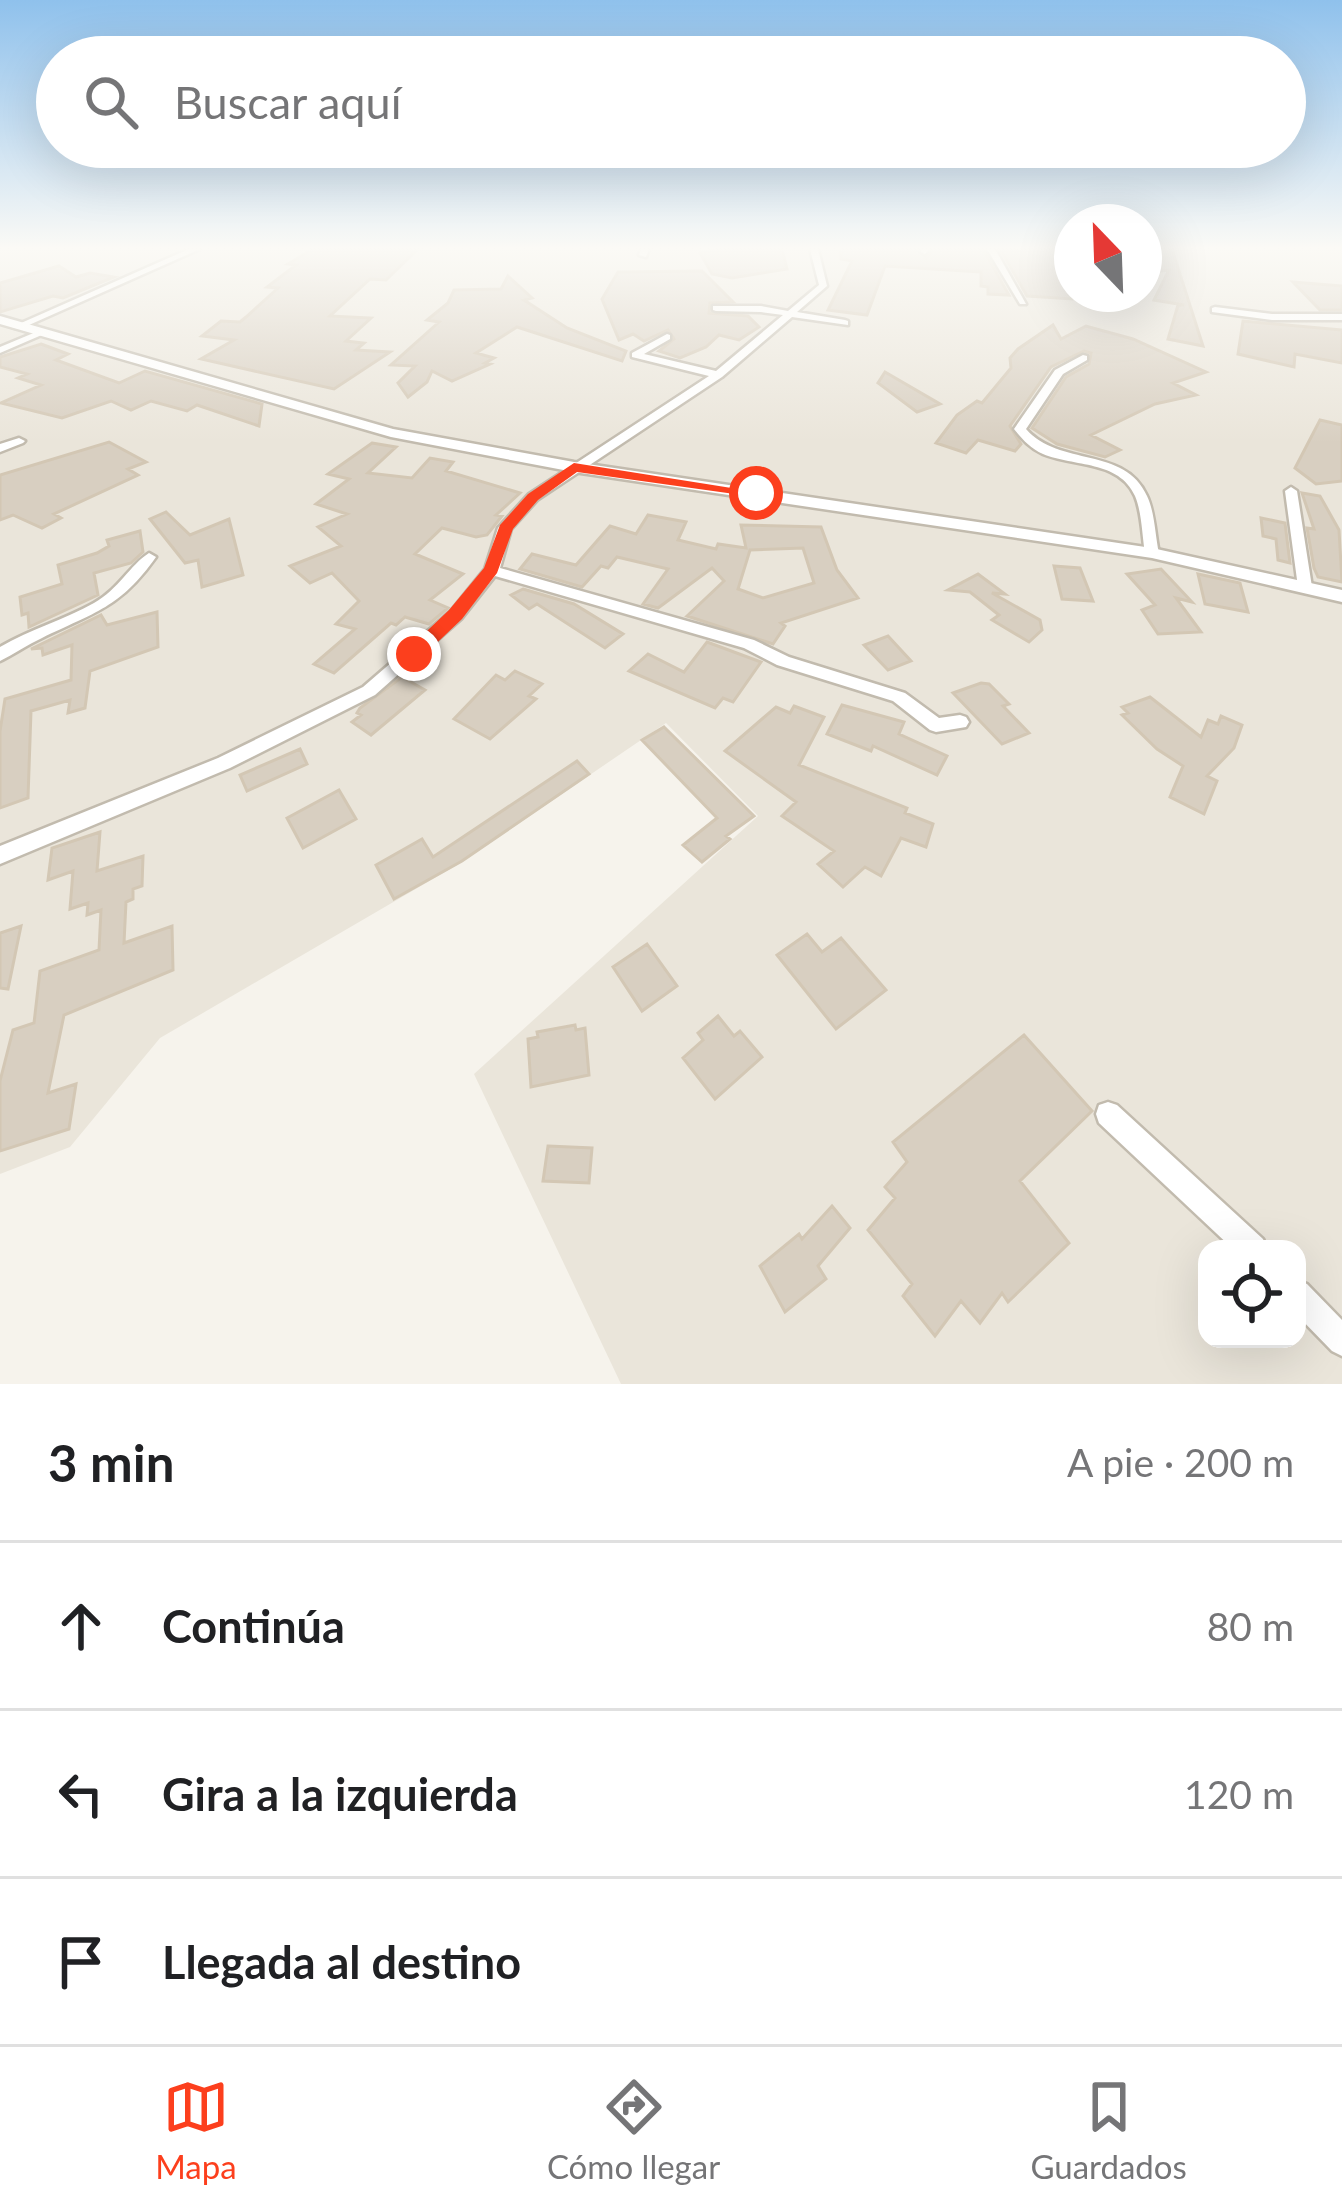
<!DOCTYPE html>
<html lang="es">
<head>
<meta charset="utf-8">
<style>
  :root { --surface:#fff; --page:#f6f6f6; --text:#202124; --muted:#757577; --line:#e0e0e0; --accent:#fc3f1d }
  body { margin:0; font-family:Lato,sans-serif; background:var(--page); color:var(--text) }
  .controls { position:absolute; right:36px; bottom:36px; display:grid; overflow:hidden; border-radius:24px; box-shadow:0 12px 48px #0002 }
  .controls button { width:108px; height:108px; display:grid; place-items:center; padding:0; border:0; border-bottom:3px solid var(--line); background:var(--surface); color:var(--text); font:60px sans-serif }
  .compass { position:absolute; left:1054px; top:204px; width:108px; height:108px; border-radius:50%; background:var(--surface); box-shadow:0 12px 48px #0002; rotate:337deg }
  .stop { position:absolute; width:36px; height:36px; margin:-27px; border:9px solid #fc3f1d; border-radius:50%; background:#fff }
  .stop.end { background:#fc3f1d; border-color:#fff; box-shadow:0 3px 12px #0008 }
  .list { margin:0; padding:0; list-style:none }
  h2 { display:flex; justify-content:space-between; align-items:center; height:156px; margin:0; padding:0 48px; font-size:51px }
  h2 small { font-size:39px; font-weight:400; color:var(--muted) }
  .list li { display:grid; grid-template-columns:78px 1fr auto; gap:36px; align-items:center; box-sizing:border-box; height:168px; padding:0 48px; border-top:3px solid var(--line) }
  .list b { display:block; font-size:45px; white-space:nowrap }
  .list em { font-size:39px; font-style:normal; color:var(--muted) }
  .icon { flex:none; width:66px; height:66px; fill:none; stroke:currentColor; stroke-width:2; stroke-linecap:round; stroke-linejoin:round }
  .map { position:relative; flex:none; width:1342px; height:1384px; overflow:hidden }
  .search { position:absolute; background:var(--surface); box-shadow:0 12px 48px #0002; left:36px; right:36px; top:36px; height:132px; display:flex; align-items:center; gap:30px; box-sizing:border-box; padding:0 42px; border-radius:66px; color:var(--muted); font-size:45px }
  .sheet { height:660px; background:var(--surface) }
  nav { display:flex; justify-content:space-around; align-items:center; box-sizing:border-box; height:168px; border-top:3px solid var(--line); background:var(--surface); font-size:33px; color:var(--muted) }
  nav a { display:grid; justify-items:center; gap:6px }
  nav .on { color:var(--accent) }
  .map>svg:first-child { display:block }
  .residential { fill:#eae5da; fill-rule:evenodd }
  .building { fill:#d8cfc1; stroke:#d3c7b4; stroke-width:3; fill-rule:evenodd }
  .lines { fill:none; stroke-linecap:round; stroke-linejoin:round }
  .minor-casing { stroke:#c2bbae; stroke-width:5 }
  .tertiary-casing { stroke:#c2bbae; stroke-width:5 }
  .minor { fill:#fff; fill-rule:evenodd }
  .tertiary { fill:#fff; fill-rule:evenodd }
  .route { fill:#fc3f1d }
</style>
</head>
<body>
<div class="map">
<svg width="1342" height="1384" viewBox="0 0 1342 1384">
  <rect width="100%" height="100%" fill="#f6f3ec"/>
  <path class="residential" d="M0,249H1072V294H1144V249H1342V1384H621L474,1074L758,816L666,723L462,862L160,1038L70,1147L0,1174ZM1207,1249H1297V1339H1207Z"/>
  <path class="building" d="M313,249H418L386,280L370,279L330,316L371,318L346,341L364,343L356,350L390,352L334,389L201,359L234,340L202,336L221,321L240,322L246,317L278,288L267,287L296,265L288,264Z
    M719,249H782L787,269L732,278L712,274L700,253Z
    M841,249H917L926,258L934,249H983L1009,295L988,294V287L981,286V272L885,266L867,315L828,310L852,261L841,259Z
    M1000,249L1072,250V299L1027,296Z
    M1144,249H1172L1203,346L1168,339L1178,305H1184L1154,300L1169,270L1144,273Z
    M59,266L76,277L90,273L114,277L63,298L53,296L0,312V283Z
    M702,271L733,302L710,303L709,313L748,316L759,327L739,340L719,335L706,347L680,358L659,351L674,339L668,330L644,341L633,334L619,340L602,299L618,272Z
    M508,276L532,298L524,300L567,328L626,351L622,361L517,327L476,353L494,358L485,363L490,364L452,381L432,371L427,382L408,397L398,383L415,366L391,365L439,322L427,320L448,303L454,290L501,289Z
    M1293,282L1342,286V310H1320Z
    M1243,321L1342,330V363L1295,354L1294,367L1238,354Z
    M1053,325L1061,339L1086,326L1133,339L1206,372L1173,383L1196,395L1155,404L1091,435L1120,450L1105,457L1057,444L1032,428L1066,377L1089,364L1091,353L1084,351L1051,367L1010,426L1021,444L1015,451L978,440L966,453L936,443L957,415L977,401L982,403L1011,368L1010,358L1018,349Z
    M41,344L68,354L56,360L119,383L145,371L262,404L259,426L197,405L187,411L151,401L131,410L111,401L62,418L1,403L41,385L18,378L27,374L0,367V357Z
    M885,372L940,404L917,412L878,383Z
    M1320,420L1342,425V481L1316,484L1295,468Z
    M109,442L146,462L128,469L138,475L54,514L61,518L42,528L13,515L0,520V475Z
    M372,443L396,447L368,473L412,478L430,458L453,462L446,471L520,493L496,515L502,516L487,535L476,537L442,528L415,554L463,574L430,600L448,608L429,624L405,617L396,625L391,623L334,673L314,664L355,629L336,624L359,601L332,573L310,583L290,566L341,546L318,527L347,514L316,504L349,479L328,474Z
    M1302,493L1320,496L1339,530L1342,582L1318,577L1314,568L1307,528L1314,529Z
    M166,512L190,535L229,519L243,575L202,587L198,560L185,563L150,519Z
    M648,515L686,522L678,540L716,549L718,544L746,548L741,525L821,527L837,570L858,598L781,623L785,626L773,644L687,616L724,581L712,568L658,608L643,604L668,569L617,557L608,568L601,566L582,587L520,569L532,554L576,565L610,526L636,534ZM803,548L814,583L763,598L738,589L750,550Z
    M1261,518L1285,523L1290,563L1278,560L1276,539L1263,536Z
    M140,531L143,552L131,563L94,573L98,595L29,627L28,613L22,615L20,597L62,584L58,565L97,553L109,546L107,540Z
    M1054,566L1080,568L1093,601L1062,599Z
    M1161,569L1192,602L1176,598L1201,632L1158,634L1142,610L1155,605L1127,574Z
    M978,574L1005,594L992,593L1040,620L1042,630L1029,642L992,620L999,615L970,592L948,590Z
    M1198,574L1240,583L1248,612L1205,604Z
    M523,589L574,604L623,634L605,648L537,604L529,609L511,595Z
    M157,612L158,647L90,671L85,708L68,713L70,700L31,711L28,798L0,808V731L5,699L71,680L72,645L43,655L42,648L31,649L101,615L107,625Z
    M888,636L911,661L888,670L864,645Z
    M707,642L761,662L733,702L723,698L715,708L629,671L648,654L684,672Z
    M515,671L542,684L529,696L536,699L490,739L454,719L496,675L505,680Z
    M402,677L425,690L371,735L352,722L361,715L357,713L360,708Z
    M981,683L989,684L1009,704L1003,706L1029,733L1002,744L953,693Z
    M1150,697L1201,737L1208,720L1218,724L1221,716L1242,725L1234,748L1207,776L1217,781L1204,814L1170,797L1183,766L1157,749L1122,715L1128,713L1122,707Z
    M842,705L904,722L899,734L947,756L937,775L873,746L871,751L827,734Z
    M794,706L824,717L799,765L907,808L905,813L933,824L926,847L901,838L881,876L865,867L843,887L818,864L834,851L782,816L796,802L725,751L776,707L790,713Z
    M664,727L754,816L726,836L730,839L702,862L683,845L717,818L642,740Z
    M300,749L307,764L247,791L240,775Z
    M577,761L589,774L462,861L394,899L376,865L422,839L433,857Z
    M339,790L356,819L303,848L287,818Z
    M100,832L97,871L143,856L142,886L133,889V899L126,902L124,943L172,926L173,970L64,1015L48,1093L76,1084L69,1129L0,1151V1081L13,1030L34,1023L40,971L99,950L101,910L87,915L88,903L70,909L73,871L48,880L52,848Z
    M21,926L8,989L0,988V933Z
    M807,934L822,952L841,938L886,990L836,1029L777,955Z
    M647,944L677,986L642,1011L613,967Z
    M718,1016L734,1036L740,1031L762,1057L715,1099L683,1058L703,1040L698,1033Z
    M575,1025L576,1030L585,1028L589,1075L531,1087L528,1039L538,1037L537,1032Z
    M1024,1035L1092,1111L1020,1181L1069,1243L1008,1302L1002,1293L980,1323L961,1301L935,1336L903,1296L912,1284L868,1230L895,1198L885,1187L907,1162L893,1142Z
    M548,1146L592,1148L589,1183L543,1181Z
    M832,1206L850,1228L818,1266L826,1279L785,1312L760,1266L799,1234L802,1239Z"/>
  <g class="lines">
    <g class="minor-casing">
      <path id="minor" d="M189,249H200L20,329L12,327Z
        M641,249H649L646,257L639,255Z
        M810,249H818L827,286L797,312L845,320L848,321V325L792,317L722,377L537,500L511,529L500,568L754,640L789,657L905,693L939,718L960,715L966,717L969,722L966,727L936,732L930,730L893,701L777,665L744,648L495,576L461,619L375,695L230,768L0,864V846L218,758L363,687L451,611L485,569L498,528L529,494L709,376L632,357V353L667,334L670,335V339L644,354L716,371L783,315L761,312L716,311L713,310V306H761L788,311L819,285Z
        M922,249H930L925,254L921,252Z
        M987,249H995L1026,304H1020Z
        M1215,307L1272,314H1342V320H1272L1212,312V308Z
        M36,332L44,334L0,353V347Z
        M1083,355L1087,356V360L1063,374L1026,429C1059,467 1125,446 1147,496C1155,513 1155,535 1159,553L1157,556L1152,557L1145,553C1142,535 1142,513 1135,496C1119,460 1074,467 1043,454C1030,448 1023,440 1014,429L1055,370Z
        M19,438L25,441L23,443L0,452V444Z
        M1291,487L1297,491L1312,587L1305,592L1298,587L1285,491Z
        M149,553L156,557C120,608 95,612 42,638C27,645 14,654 0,661V647C30,629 64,620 94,603C119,589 130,565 149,553Z
        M1108,1102L1117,1105L1263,1239L1267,1249H1233L1099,1123L1096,1114L1099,1105Z
        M1297,1280L1307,1284L1342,1320V1356L1332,1351L1297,1315Z"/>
    </g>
    <g class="tertiary-casing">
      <path id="tertiary" d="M0,316L393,429L574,462L1152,548L1342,590V602L1152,558L574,472L391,437L0,324Z"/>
    </g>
    <use href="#minor" class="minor"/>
    <use href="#tertiary" class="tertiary"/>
  </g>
  <linearGradient id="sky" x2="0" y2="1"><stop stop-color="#8fc1ec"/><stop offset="0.56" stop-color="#fbfaf6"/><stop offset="1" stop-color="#fbfaf6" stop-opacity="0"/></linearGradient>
  <rect width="1342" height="443" fill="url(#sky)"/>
  <path class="route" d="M574,463L763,493L756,497L577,472L538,500L513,529L497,573L462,619L421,658H408V649L449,610L484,568L500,525L528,494Z"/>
</svg>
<div class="controls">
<button><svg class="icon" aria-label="locate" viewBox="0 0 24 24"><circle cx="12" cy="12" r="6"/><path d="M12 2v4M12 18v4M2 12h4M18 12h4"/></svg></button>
</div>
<svg class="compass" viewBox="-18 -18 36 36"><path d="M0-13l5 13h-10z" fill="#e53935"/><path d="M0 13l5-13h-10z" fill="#757577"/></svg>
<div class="stop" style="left:756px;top:493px"></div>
<div class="stop end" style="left:414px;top:654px"></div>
<div class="search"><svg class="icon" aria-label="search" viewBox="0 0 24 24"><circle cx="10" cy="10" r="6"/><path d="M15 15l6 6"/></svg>Buscar aquí</div>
</div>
<section class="sheet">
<h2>3 min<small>A pie · 200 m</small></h2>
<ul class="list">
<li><svg class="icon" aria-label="ahead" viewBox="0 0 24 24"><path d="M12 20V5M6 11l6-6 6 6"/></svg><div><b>Continúa</b></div><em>80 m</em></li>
<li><svg class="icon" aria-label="left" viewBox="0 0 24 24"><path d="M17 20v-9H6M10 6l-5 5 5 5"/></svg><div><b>Gira a la izquierda</b></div><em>120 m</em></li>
<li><svg class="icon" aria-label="arrive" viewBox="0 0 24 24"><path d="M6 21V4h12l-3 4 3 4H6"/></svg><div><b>Llegada al destino</b></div></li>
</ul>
</section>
<nav>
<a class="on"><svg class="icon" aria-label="map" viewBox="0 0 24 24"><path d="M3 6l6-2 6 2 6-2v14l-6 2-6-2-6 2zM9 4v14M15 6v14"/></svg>Mapa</a>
<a><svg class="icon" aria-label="directions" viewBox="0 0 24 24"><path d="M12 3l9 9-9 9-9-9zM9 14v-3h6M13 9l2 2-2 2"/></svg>Cómo llegar</a>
<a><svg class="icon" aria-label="saved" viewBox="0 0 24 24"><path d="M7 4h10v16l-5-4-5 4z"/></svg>Guardados</a>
</nav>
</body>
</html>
